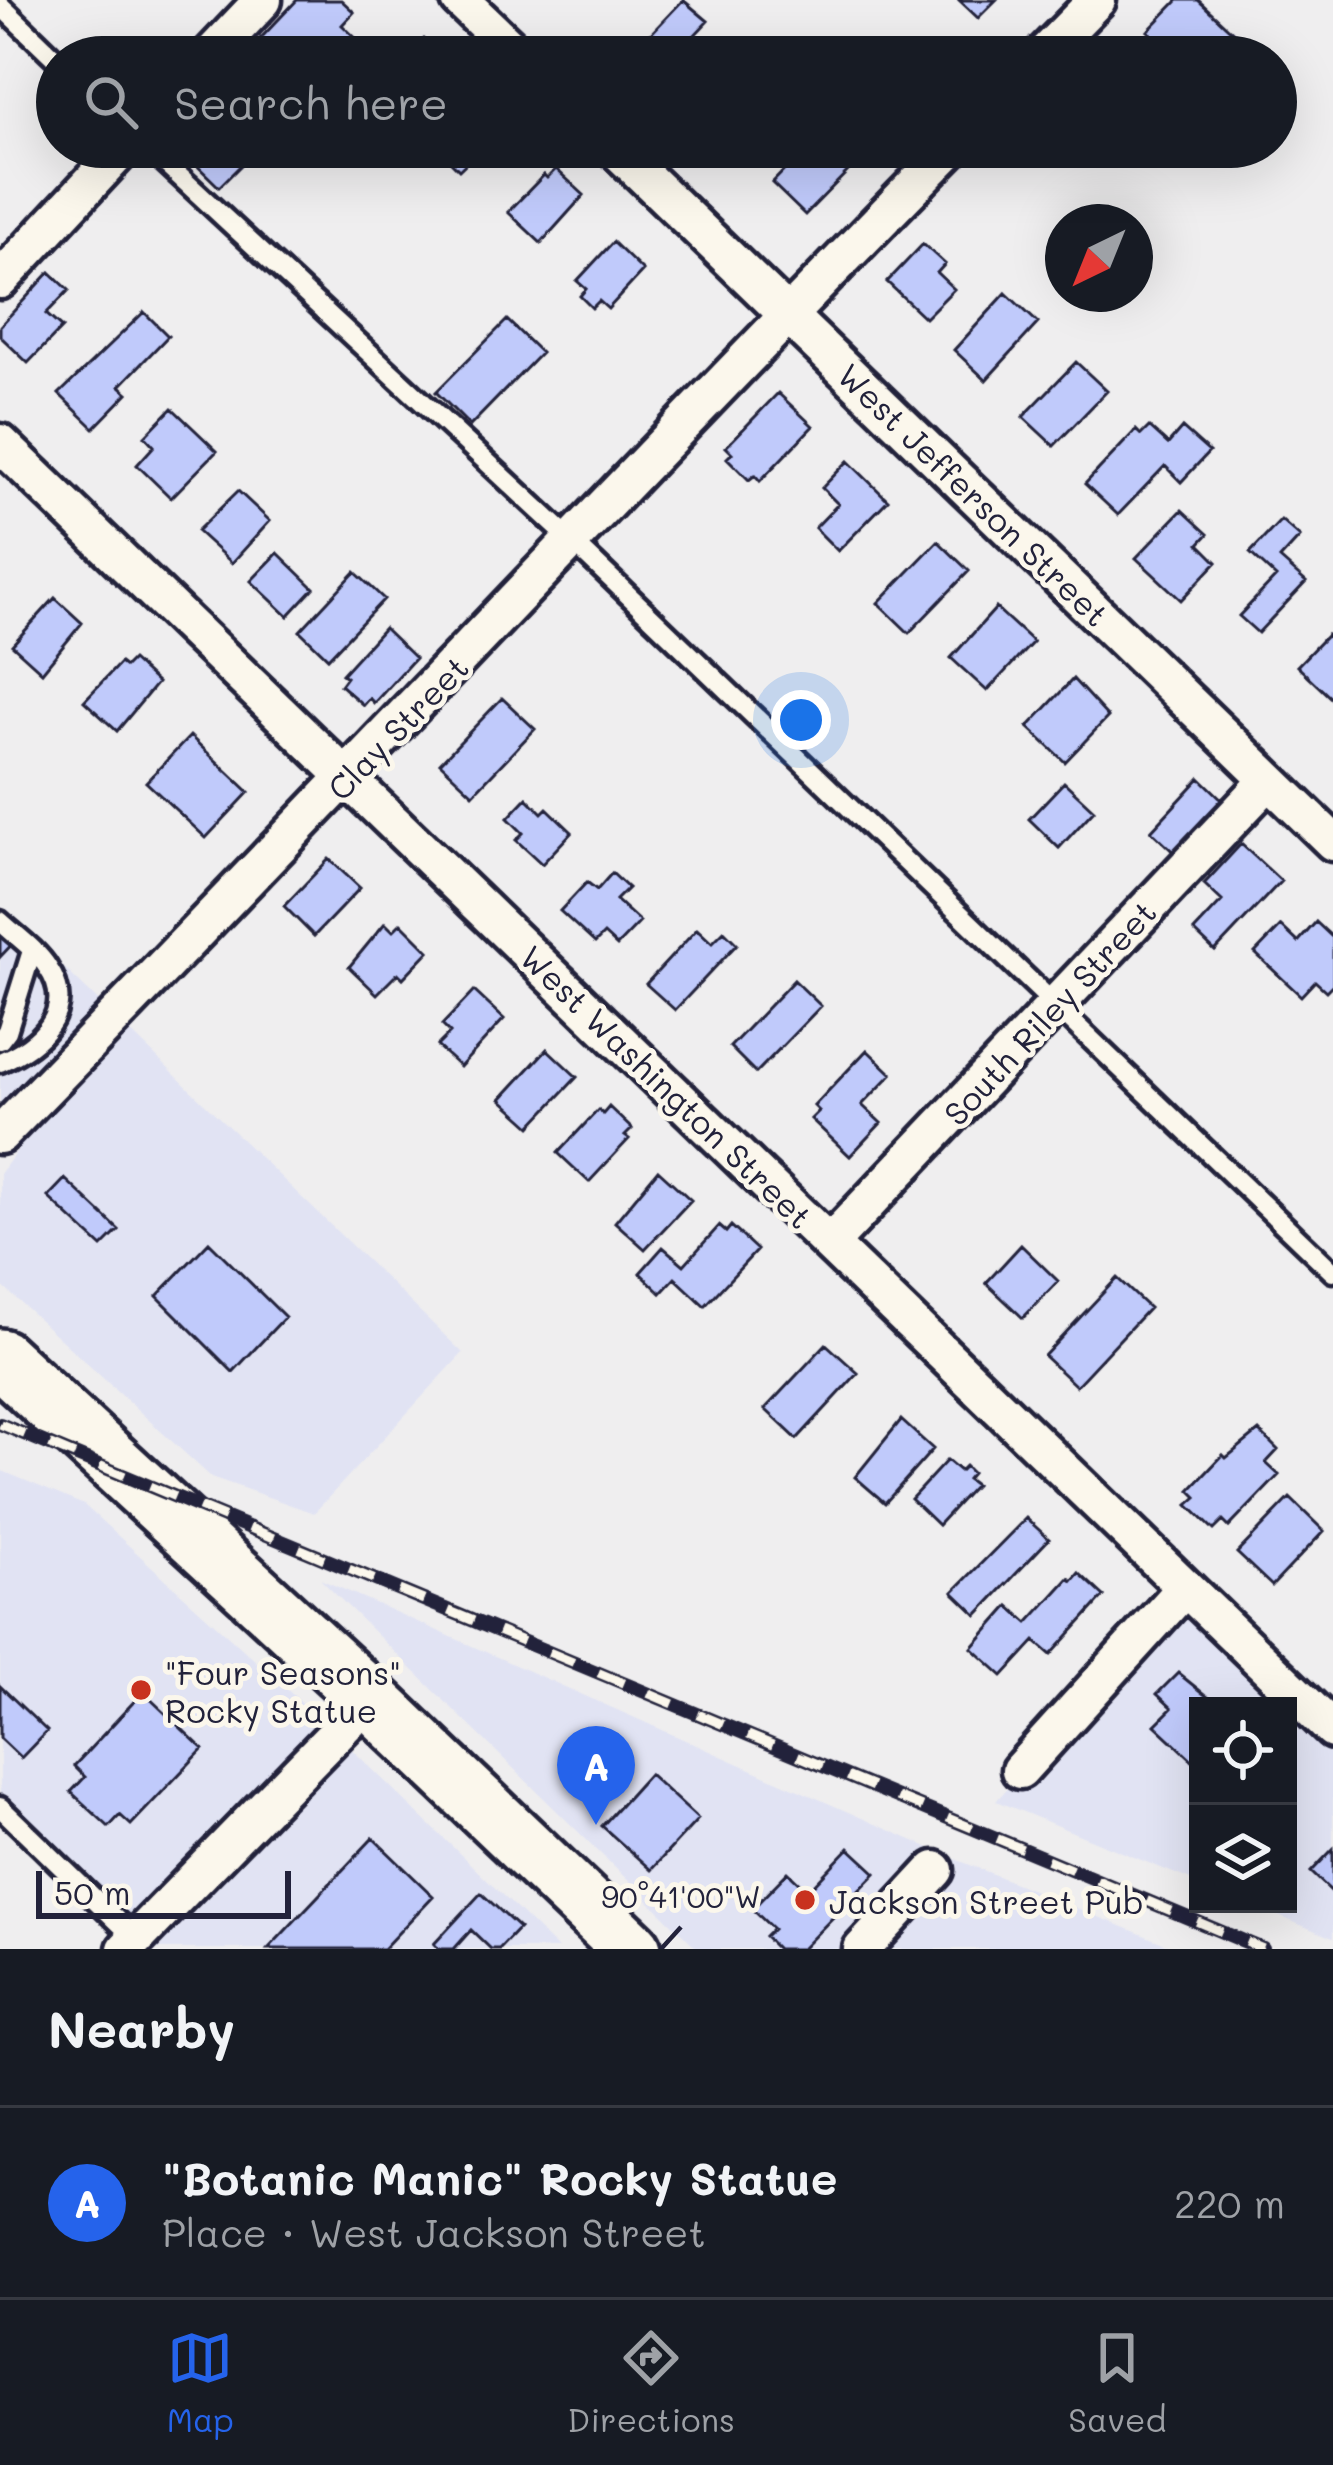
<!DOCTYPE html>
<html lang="en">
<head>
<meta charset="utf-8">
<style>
  :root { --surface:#171b24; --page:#20242c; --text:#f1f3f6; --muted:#9ea1a6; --line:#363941; --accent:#2563eb }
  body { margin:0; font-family:Mali,sans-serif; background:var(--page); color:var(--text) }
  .controls { position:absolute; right:36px; bottom:36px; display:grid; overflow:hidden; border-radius:0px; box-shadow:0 12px 48px #0002 }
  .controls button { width:108px; height:108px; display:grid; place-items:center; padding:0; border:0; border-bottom:3px solid var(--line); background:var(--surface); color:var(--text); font:60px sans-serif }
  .compass { position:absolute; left:1045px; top:204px; width:108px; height:108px; border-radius:50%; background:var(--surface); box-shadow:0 12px 48px #0002; rotate:223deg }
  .scale { position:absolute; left:36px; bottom:30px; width:255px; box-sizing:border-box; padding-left:12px; border:6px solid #22223b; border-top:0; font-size:33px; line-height:42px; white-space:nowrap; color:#22223b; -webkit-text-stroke:9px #fbf7ec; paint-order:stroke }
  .you { position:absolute; left:801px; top:720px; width:42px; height:42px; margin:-30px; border:9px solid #fff; border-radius:50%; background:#1a73e8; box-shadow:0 0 0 18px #1a73e833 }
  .badge { display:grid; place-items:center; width:78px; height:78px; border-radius:50%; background:var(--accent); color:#fff; font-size:39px; font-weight:700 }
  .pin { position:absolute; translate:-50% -99px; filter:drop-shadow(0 3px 6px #0008) }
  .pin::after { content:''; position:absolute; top:63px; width:42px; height:36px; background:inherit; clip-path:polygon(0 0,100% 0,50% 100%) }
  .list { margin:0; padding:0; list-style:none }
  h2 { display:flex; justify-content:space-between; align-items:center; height:156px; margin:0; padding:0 48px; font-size:51px }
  h2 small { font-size:39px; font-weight:400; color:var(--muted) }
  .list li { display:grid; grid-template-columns:78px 1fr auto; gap:36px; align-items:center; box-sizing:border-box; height:192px; padding:0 48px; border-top:3px solid var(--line) }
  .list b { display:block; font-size:45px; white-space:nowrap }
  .list p { margin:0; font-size:39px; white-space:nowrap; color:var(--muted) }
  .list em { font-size:39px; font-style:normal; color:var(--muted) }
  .icon { flex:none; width:66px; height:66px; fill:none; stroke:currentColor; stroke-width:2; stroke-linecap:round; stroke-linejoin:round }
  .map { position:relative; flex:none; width:1333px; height:1949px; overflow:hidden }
  .search { position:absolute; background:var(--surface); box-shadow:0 12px 48px #0002; left:36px; right:36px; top:36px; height:132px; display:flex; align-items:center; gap:30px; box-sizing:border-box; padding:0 42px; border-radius:66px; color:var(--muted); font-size:45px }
  .sheet { height:348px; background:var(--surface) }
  nav { display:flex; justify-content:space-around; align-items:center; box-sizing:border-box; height:168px; border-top:3px solid var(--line); background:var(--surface); font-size:33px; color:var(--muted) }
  nav a { display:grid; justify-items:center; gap:6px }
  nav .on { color:var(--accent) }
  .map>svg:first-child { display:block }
  .built { fill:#e1e3f3 }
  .building { fill:#c0cafb; stroke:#22223b; stroke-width:3 }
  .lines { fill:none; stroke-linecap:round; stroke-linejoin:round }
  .lane-casing { stroke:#22223b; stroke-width:27 }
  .street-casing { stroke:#22223b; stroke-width:45 }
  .primary-casing { stroke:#22223b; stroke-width:66 }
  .lane { stroke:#fbf7ec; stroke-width:18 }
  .street { stroke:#fbf7ec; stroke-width:36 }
  .primary { stroke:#fbf7ec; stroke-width:57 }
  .rail-casing { stroke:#22223b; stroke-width:14 }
  .rail { stroke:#fbf7ec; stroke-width:9; stroke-dasharray:27; stroke-linecap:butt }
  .ticks { fill:none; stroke:#22223b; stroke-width:4.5 }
  .poi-dot { fill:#c8321e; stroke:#fbf7ec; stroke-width:4.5 }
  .labels { text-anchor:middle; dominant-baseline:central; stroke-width:10; stroke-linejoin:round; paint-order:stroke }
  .street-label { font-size:33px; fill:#22223b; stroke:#fbf7ec }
  .poi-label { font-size:33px; fill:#22223b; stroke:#fbf7ec; text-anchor:start }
  .ticks-label { font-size:30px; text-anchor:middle; fill:#22223b; stroke:#fbf7ec; stroke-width:10; stroke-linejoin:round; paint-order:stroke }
</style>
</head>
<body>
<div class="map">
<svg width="1333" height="1949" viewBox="0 0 1333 1949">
  <rect width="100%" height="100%" fill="#efeeef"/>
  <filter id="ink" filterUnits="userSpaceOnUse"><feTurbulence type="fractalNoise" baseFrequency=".00833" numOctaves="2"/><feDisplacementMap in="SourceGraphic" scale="24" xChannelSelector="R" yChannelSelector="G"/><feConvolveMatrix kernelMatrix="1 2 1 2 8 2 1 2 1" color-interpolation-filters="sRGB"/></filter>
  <g filter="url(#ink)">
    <path class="built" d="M0,906L463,1353L314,1513L211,1477L0,1284V1174L111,1023L0,1119Z
      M0,1470L84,1505L336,1734L558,1949H146L0,1807Z
      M320,1579L948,1856L1178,1949H698Z
      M1185,1588L1333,1730V1938L1249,1904H1288V1706H1198V1883L996,1801Z"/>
    <path class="building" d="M297,0H341L354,12L342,25L362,44L350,57H321L317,53L305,57L296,49L289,57H279L260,39Z
      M683,0L708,21L674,57H661L644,41Z
      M959,0H996L978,18Z
      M1178,0H1198L1254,52L1249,57H1176L1148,31Z
      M424,39L442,57H406Z
      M178,147H259L219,187Z
      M436,147H483L459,170Z
      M807,147H838L855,164L805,215L772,183Z
      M556,169L584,195L541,243L508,212L544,175L547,178Z
      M613,242L643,271L608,309L599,301L592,308L580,296L586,289L577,281Z
      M923,244L945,264L937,273L954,289L925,318L887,282Z
      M50,272L69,290L46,314L62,328L28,363L0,336V326Z
      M1006,293L1038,323L986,380L954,350Z
      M144,312L168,336L120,386L128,393L94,428L59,394Z
      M507,320L541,353L470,426L436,392Z
      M1076,362L1107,391L1054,446L1023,417Z
      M778,393L813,426L760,481L755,475L749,480L727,458L732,453L726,447Z
      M172,408L217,451L171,498L137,465L154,446L145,436Z
      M1149,427L1168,444L1182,428L1209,452L1181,482L1165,466L1118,515L1085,484L1136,430L1141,435Z
      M848,461L888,500L838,551L815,528L838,504L822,488Z
      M238,491L270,521L232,563L197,531Z
      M1182,510L1208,534L1199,544L1217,562L1181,600L1136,558Z
      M1281,520L1300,537L1280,559L1306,582L1258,633L1239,616L1276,577L1250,553Z
      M938,541L969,571L909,633L878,603Z
      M278,553L314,588L288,616L251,581Z
      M355,572L384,599L328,658L300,631Z
      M55,598L82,623L42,672L12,645Z
      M996,608L1033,642L987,691L951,658Z
      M384,628L415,658L374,703L369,698L363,705L340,685L346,677L342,674Z
      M1327,635L1333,641V700L1297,666Z
      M132,660L157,683L117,731L84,701L120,663L125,667Z
      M1073,679L1108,717L1065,762L1028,727Z
      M502,698L535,729L473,794L440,763Z
      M190,736L249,792L206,838L146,782Z
      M1200,778L1227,804L1180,858L1151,831Z
      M1064,782L1094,810L1059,848L1029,819Z
      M527,798L542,813L547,808L572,832L542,864L516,840L523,833L508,818Z
      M1241,844L1281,881L1215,951L1194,931L1222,901L1204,884Z
      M329,859L360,888L314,936L284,906Z
      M612,873L628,888L616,900L640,922L617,946L604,934L595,943L560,911L587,882L597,890Z
      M1316,922L1333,938V984L1326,991L1315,981L1301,996L1255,953L1281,926L1298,942Z
      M385,923L393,931L401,923L429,951L403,978L398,973L377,994L349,967Z
      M0,924L17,939L0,957Z
      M697,929L712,943L724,931L737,944L675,1010L646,984Z
      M794,980L821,1006L756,1073L730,1047Z
      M474,991L504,1019L460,1067L437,1046L450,1033L442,1025Z
      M547,1049L577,1077L531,1126L501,1099Z
      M867,1050L892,1074L862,1105L881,1123L850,1156L811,1119L819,1111L814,1106Z
      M609,1107L632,1129L625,1136L629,1139L589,1182L558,1153L598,1110L603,1114Z
      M658,1170L691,1200L645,1249L615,1222Z
      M65,1179L119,1230L102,1247L48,1197Z
      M719,1226L726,1232L731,1226L757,1250L705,1306L675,1278L661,1293L640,1273L663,1247L684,1265Z
      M209,1242L285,1317L233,1372L157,1296Z
      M1021,1245L1058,1281L1023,1318L986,1283Z
      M1117,1278L1149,1308L1076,1386L1044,1356Z
      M826,1344L858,1373L797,1439L765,1409Z
      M901,1420L933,1449L885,1503L855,1477Z
      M1259,1431L1278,1450L1266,1463L1279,1475L1229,1527L1223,1521L1214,1530L1188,1505L1197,1497L1190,1490L1223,1455L1226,1458Z
      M947,1460L960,1471L965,1466L972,1473L967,1479L975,1485L938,1525L911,1499Z
      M1290,1498L1324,1531L1272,1586L1237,1553Z
      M1026,1518L1049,1539L977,1615L953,1592Z
      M1079,1573L1104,1596L1051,1655L1035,1641L1003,1676L972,1648L1009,1606L1028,1623L1069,1578L1072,1581Z
      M1178,1673L1219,1706H1198V1765L1155,1725L1172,1708L1157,1694Z
      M0,1686L47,1731L21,1758L0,1738Z
      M143,1692L203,1749L131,1825L120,1815L109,1827L71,1792L85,1777L74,1766Z
      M649,1774L698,1819L651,1870L602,1826Z
      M373,1838L433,1896L383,1949H268Z
      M849,1848L876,1873L802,1949H777L765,1937L773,1929L752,1909L788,1872L808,1891Z
      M1333,1849V1893L1311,1872Z
      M481,1893L519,1928L499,1949H491L471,1930L454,1949H439L434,1944Z"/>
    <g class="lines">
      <g class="lane-casing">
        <path id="lane" d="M0,5L57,60
          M148,147L573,542L1333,1272
          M0,921C15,935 37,950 48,968C78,1012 38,1046 0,1062
          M0,1040L7,1031L32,951
          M0,1807L139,1942"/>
      </g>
      <g class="street-casing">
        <path id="street" d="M460,0L520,57
          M209,57L263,0
          M1041,57L1097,0
          M614,147L1333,842
          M0,280L124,147
          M0,443L1333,1730
          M0,1135C320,808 631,473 952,147
          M830,1243L1269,780
          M1020,1770L1185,1588
          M126,1949L370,1699
          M862,1949L935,1870"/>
      </g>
      <g class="primary-casing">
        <path id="primary" d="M0,1358L370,1699L632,1949"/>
      </g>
      <use href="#lane" class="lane"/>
      <use href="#street" class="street"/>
      <use href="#primary" class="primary"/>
      <g class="rail-casing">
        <path id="rail" d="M0,1424L1263,1949"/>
      </g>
      <use href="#rail" class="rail"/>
    </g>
  </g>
  <path class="ticks" d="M661,1949L681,1927"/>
  <g class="poi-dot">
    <circle cx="141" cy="1690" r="12"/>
    <circle cx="805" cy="1900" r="12"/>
  </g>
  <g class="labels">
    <g class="street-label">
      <text transform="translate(974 494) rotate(44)">West Jefferson Street</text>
      <text transform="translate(397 727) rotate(-46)">Clay Street</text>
      <text transform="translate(1049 1012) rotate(-47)">South Riley Street</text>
      <text transform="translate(667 1086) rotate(44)">West Washington Street</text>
    </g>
    <g class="poi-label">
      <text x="165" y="1671">"Four Seasons"<tspan x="165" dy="38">Rocky Statue</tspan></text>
      <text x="829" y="1900">Jackson Street Pub</text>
    </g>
  </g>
  <g class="ticks-label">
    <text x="681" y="1908">90°41'00"W</text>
  </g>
</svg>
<div class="controls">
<button><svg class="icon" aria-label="locate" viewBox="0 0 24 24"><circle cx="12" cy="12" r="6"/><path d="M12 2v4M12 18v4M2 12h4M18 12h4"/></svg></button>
<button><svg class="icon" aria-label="layers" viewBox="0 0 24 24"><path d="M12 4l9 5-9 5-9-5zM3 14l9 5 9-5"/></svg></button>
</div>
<svg class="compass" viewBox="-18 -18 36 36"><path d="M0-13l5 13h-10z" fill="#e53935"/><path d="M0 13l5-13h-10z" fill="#9ea1a6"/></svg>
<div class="scale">50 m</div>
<div class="you"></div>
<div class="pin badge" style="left:596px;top:1825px">A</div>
<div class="search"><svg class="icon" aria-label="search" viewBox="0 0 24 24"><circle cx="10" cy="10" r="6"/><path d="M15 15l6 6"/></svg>Search here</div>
</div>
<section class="sheet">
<h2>Nearby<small></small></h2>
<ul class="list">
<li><span class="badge">A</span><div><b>&quot;Botanic Manic&quot; Rocky Statue</b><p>Place · West Jackson Street</p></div><em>220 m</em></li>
</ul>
</section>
<nav>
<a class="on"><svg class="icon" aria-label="map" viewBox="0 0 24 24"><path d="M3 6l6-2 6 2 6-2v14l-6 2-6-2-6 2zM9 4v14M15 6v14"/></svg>Map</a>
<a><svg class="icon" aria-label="directions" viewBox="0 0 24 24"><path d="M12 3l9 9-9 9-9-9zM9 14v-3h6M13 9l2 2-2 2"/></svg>Directions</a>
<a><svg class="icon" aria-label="saved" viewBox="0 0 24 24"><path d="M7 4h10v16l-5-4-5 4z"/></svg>Saved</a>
</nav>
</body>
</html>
